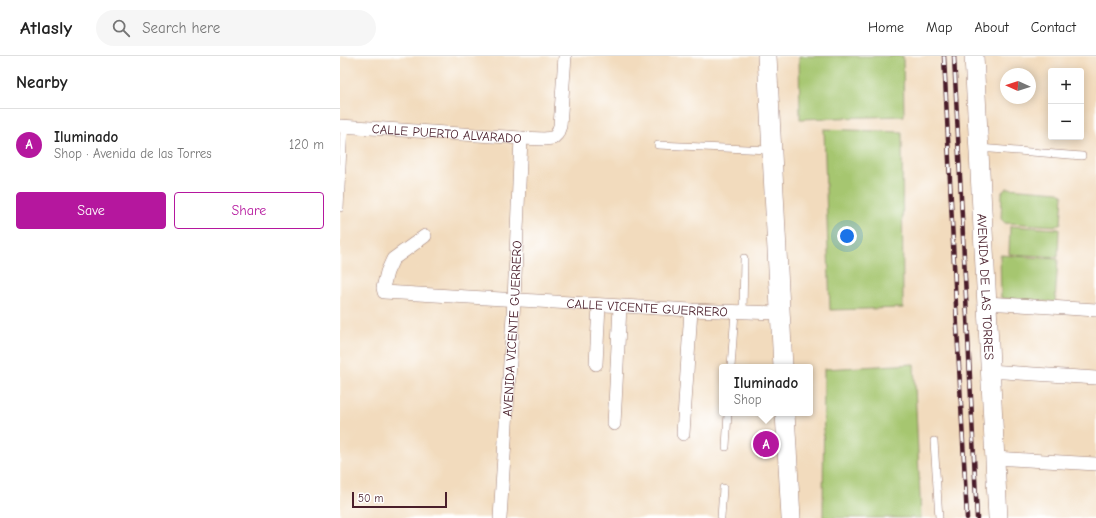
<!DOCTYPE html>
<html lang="en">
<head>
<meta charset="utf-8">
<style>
  :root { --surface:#fff; --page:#f6f6f6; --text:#222; --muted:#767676; --line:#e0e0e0; --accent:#b5179e }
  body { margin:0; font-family:"Comic Neue",sans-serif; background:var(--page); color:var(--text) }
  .controls { position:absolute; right:12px; top:12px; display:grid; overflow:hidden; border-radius:4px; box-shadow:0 2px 10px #0003 }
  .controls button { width:36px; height:36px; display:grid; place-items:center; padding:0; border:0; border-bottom:1px solid var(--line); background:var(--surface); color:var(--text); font:20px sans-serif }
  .compass { position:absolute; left:660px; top:12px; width:36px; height:36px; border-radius:50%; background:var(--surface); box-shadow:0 2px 10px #0003; rotate:273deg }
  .scale { position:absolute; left:12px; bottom:10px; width:95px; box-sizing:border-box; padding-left:4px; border:2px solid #4a1f2b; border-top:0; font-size:11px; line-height:14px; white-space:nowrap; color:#4a1f2b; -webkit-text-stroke:3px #fff; paint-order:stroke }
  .you { position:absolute; left:507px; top:180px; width:14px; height:14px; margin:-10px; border:3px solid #fff; border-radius:50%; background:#1a73e8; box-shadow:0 0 0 6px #1a73e833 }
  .badge { display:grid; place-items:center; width:26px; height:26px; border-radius:50%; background:var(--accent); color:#fff; font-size:13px; font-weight:700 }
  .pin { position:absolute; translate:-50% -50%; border:2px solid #fff; box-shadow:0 1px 4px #0006 }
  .popup { position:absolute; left:379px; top:308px; width:94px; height:52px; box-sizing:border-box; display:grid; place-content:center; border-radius:4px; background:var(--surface); filter:drop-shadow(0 1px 3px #0005); font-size:13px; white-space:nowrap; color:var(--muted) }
  .popup b { font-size:15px; color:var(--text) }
  .popup::after { content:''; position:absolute; left:50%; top:100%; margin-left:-8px; border:8px solid transparent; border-top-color:var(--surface) }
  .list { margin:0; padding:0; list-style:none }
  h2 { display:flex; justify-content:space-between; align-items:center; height:52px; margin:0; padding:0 16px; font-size:17px }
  h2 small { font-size:13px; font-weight:400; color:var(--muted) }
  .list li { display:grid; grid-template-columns:26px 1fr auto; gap:12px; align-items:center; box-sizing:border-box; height:72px; padding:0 16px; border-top:1px solid var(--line) }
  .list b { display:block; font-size:15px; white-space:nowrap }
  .list p { margin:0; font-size:13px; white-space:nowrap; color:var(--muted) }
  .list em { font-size:13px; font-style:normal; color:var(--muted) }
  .actions { display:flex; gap:8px; padding:12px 16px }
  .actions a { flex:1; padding:9px 0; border:1px solid var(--accent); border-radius:4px; text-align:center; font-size:14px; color:var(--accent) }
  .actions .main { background:var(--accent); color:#fff }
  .icon { flex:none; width:22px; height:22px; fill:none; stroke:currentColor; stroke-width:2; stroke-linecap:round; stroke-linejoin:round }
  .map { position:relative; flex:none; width:756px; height:462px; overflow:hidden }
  header { display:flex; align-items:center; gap:24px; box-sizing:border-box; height:56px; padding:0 20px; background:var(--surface); border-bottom:1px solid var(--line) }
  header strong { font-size:19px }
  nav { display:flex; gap:22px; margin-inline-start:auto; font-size:14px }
  .search { width:280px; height:36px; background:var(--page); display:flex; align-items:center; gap:10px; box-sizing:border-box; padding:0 14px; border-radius:22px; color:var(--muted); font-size:15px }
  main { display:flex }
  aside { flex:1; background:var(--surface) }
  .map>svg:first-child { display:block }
  .green { fill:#a6c66f; stroke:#78724d }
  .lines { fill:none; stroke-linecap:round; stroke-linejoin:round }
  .lane-casing { stroke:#9e7d74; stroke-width:8 }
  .street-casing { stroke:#9e7d74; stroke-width:14 }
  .secondary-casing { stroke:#9e7d74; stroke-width:20 }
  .lane { stroke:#fff; stroke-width:7 }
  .street { stroke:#fff; stroke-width:13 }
  .secondary { stroke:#fff; stroke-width:19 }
  .rail-casing { stroke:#4a1f2b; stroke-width:4.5 }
  .rail { stroke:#fff; stroke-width:3; stroke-dasharray:9; stroke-linecap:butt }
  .labels { text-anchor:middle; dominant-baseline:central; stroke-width:4; stroke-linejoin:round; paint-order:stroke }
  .street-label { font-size:13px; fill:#4a1f2b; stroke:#fff }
</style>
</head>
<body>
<header>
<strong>Atlasly</strong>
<div class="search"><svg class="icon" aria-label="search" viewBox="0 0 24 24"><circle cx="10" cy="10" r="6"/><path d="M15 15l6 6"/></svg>Search here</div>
<nav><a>Home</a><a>Map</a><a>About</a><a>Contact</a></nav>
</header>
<main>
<aside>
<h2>Nearby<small></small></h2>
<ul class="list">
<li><span class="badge">A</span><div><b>Iluminado</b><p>Shop · Avenida de las Torres</p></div><em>120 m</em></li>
</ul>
<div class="actions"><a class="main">Save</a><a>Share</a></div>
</aside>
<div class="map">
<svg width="756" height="462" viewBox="0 0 756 462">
  <rect width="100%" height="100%" fill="#fff"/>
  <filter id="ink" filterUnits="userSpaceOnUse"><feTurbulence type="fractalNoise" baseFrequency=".025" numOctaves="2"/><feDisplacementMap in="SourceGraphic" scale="8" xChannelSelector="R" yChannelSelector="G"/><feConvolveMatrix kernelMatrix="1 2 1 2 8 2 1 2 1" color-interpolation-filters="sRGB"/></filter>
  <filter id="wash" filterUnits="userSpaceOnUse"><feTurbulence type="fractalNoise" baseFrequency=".012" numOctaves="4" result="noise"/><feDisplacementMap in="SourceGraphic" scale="16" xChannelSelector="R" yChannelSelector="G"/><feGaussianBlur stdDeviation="0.9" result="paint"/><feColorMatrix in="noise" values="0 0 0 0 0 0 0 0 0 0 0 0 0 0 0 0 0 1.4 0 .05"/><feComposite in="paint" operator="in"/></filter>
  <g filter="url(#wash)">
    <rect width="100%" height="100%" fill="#f2dbbd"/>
    <path class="green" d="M459,0H563L564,60L460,63Z
      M484,73L562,76L563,252L490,254Z
      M667,132L719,136L723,139L721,167L716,170L665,167L661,163L662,136Z
      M670,170L719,173L718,201L669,198Z
      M660,199L718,203L715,246L661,242Z
      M574,308L581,462H483L484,313Z"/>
  </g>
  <g filter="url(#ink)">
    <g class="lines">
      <g class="lane-casing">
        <path id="lane" d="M318,89L431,94
          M639,92L742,100
          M0,152L4,70
          M403,256L404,202
          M391,311L395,256
          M594,385L599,462
          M386,391L388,357
          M381,462L383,432"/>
      </g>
      <g class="street-casing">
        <g id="street">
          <path id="s1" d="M0,70L181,82L204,83L213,82L217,78L220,70L225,0"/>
          <path id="s2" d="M85,180L53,203L47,216L43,232L44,236L351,254L440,257"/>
          <path d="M646,247L756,254"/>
          <path d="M256,308L259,249"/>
          <path d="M649,315L756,322"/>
          <path d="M274,368L280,251"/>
          <path d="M343,378L351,254"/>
          <path d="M655,402L756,408"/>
          <path id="s3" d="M160,462L174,244L181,82"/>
        </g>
      </g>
      <g class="secondary-casing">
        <g id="secondary">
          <path d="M427,0L443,311"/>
          <path id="s4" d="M634,0L658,462"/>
          <path d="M445,357L451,462"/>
        </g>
      </g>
      <use href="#lane" class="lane"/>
      <use href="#street" class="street"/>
      <use href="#secondary" class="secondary"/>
      <g class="rail-casing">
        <path id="rail" d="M604,0L618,291L627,462
          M614,0L637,462"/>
      </g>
      <use href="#rail" class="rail"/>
    </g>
  </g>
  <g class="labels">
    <g class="street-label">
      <text stroke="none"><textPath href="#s1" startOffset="107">CALLE PUERTO ALVARADO</textPath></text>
      <text stroke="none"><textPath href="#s4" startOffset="231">AVENIDA DE LAS TORRES</textPath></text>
      <text stroke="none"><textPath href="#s2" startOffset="338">CALLE VICENTE GUERRERO</textPath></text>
      <text stroke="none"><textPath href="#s3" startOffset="190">AVENIDA VICENTE GUERRERO</textPath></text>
    </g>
  </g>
</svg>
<div class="controls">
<button>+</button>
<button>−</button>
</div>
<svg class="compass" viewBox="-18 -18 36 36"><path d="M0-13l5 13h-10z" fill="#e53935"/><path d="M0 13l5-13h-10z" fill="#767676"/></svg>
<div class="scale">50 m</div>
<div class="you"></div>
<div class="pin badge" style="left:426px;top:388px">A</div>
<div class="popup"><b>Iluminado</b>Shop</div>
</div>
</main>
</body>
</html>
